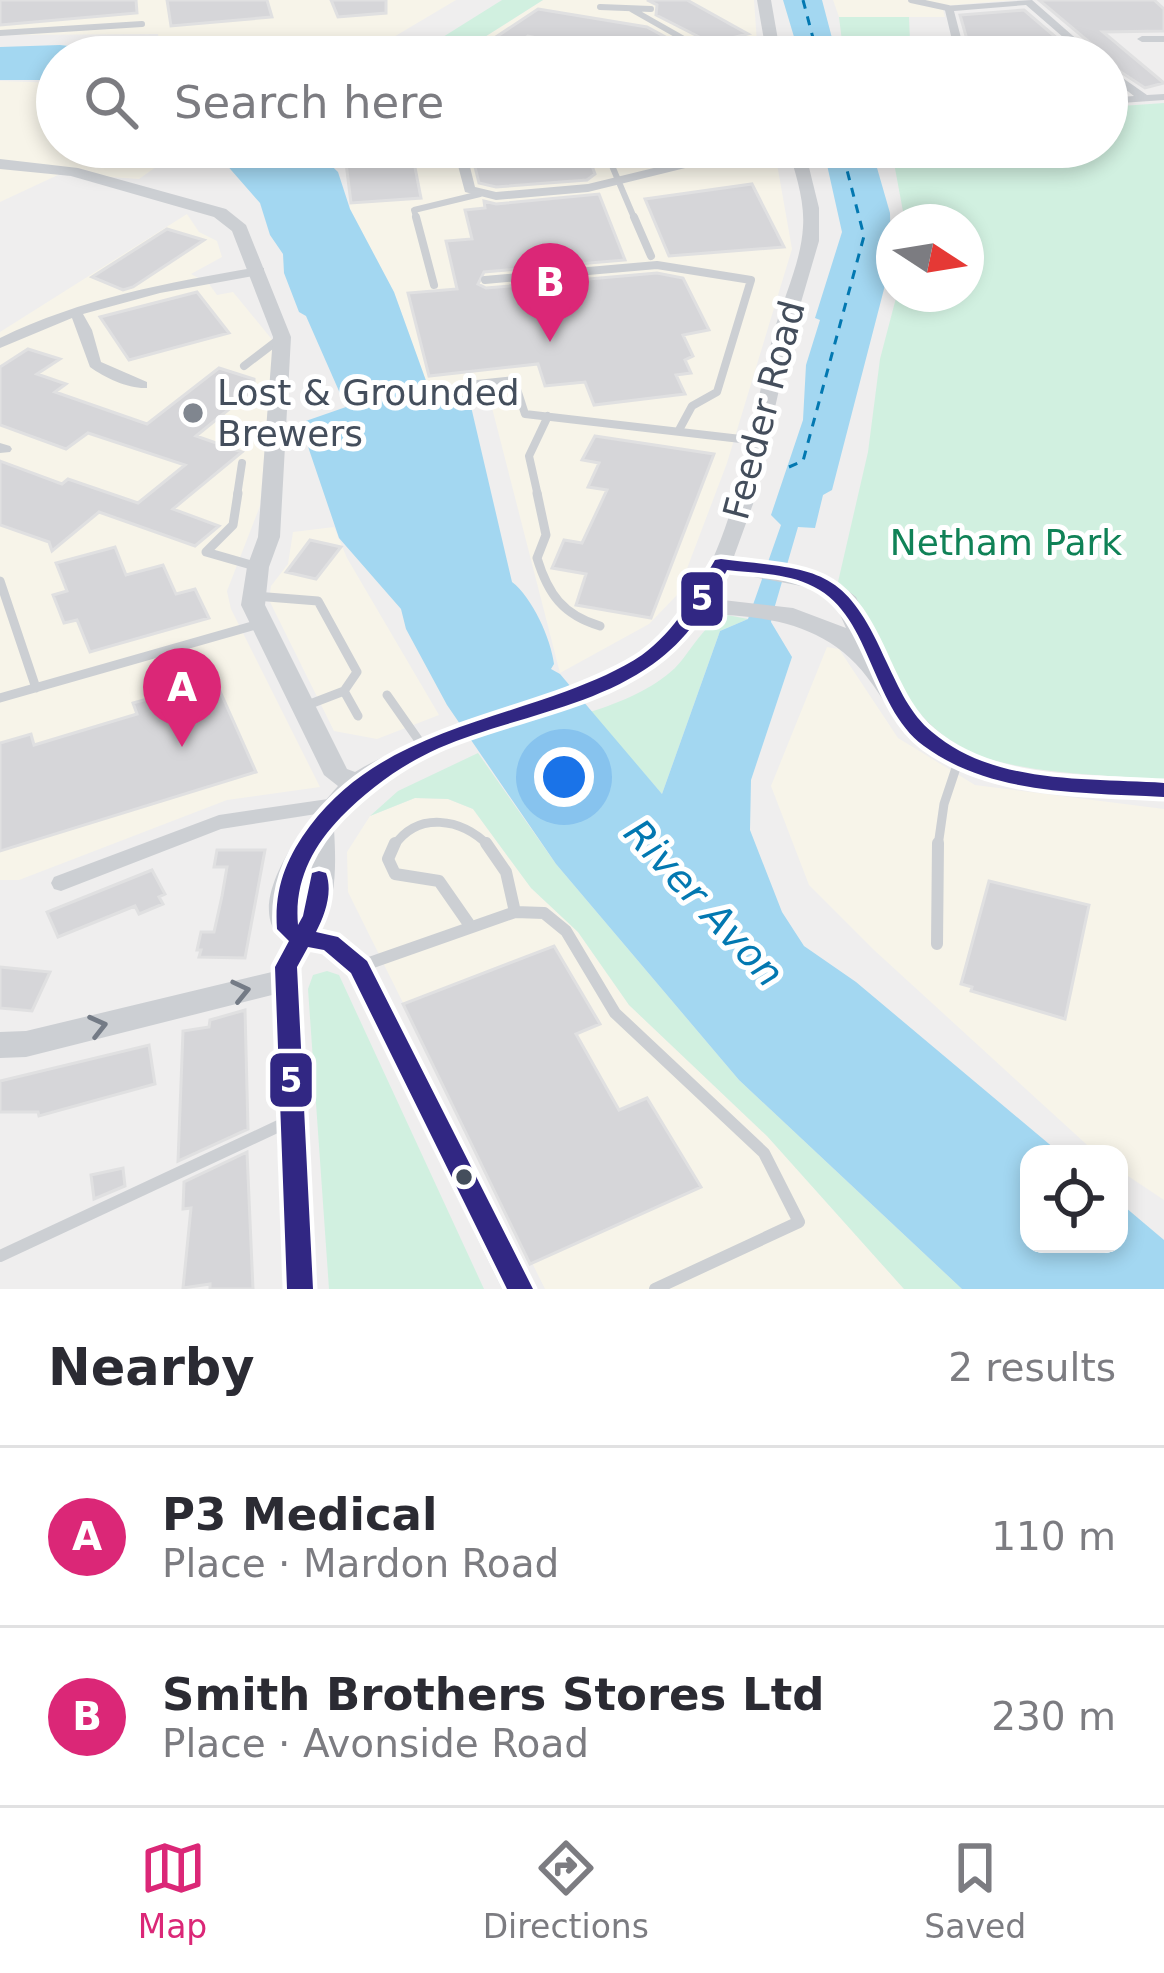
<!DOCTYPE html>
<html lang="en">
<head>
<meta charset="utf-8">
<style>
  :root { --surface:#fff; --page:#f7f7f7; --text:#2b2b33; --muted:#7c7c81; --line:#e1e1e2; --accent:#db2777 }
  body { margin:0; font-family:"DejaVu Sans",sans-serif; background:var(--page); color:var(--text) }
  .controls { position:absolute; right:36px; bottom:36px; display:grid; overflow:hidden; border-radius:24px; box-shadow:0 6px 18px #0003 }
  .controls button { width:108px; height:108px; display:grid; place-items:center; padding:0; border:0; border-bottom:3px solid var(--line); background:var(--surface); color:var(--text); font:60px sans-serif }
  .compass { position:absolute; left:876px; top:204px; width:108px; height:108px; border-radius:50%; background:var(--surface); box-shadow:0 6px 18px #0003; rotate:102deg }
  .you { position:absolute; left:564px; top:777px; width:42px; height:42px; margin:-30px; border:9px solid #fff; border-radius:50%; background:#1a73e8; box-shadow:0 0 0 18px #1a73e833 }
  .badge { display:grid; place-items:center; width:78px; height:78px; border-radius:50%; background:var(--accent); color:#fff; font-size:39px; font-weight:700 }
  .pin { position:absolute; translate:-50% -99px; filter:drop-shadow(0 3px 6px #0008) }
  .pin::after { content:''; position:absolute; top:63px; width:42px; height:36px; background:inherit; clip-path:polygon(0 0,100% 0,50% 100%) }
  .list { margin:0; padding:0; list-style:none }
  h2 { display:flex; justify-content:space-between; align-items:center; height:156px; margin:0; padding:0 48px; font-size:51px }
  h2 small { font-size:39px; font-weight:400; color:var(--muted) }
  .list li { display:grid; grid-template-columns:78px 1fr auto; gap:36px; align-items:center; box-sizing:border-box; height:180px; padding:0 48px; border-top:3px solid var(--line) }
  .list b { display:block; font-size:45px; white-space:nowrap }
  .list p { margin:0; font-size:39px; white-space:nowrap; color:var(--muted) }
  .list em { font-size:39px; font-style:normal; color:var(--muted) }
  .icon { flex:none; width:66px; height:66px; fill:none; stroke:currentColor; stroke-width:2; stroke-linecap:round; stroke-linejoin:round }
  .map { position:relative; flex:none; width:1164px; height:1289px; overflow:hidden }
  .search { position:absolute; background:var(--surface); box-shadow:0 6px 18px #0003; left:36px; right:36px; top:36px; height:132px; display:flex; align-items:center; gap:30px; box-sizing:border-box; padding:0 42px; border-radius:66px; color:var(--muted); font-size:45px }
  .sheet { height:516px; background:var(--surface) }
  nav { display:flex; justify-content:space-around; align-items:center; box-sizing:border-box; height:168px; border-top:3px solid var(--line); background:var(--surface); font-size:33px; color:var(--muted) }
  nav a { display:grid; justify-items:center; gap:6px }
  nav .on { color:var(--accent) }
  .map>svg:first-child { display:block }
  .commercial { fill:#f7f4e9 }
  .green { fill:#d1f0e0 }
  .water { fill:#a3d7f1 }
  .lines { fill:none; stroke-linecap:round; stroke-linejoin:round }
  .ferry { stroke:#0278b1; stroke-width:3; stroke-dasharray:9 8; stroke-linecap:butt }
  .building { fill:#d6d6d9; stroke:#e0e0e1; stroke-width:3 }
  .service-far3 { stroke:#cccfd3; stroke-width:6 }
  .service-far2 { stroke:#cccfd3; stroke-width:8 }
  .service-far1 { stroke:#cccfd3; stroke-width:9 }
  .service { stroke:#cccfd3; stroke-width:12 }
  .minor { fill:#cccfd3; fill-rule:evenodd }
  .tertiary { fill:#cccfd3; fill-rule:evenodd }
  .bus-1-casing { stroke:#fff; stroke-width:9 }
  .bus-1 { fill:#312783; fill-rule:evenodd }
  .oneway { stroke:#747b86 }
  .poi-dot { fill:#80868f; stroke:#fff; stroke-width:4.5 }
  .bus-dot { fill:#444e5c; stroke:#fff; stroke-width:4.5 }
  .labels { text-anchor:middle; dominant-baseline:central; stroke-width:10; stroke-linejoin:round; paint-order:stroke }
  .poi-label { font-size:36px; fill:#444e5c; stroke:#fff; text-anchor:start }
  .street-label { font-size:36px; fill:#444e5c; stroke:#fff }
  .park-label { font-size:36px; fill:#108257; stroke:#fff }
  .water-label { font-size:39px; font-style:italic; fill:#0278b1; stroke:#fff }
  .line-badge { stroke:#fff; stroke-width:4.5 }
  .badge-label { font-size:33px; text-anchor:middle; font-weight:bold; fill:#fff }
</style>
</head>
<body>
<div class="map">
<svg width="1164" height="1289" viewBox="0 0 1164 1289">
  <rect width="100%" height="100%" fill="#efeeee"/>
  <path class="commercial" d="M0,0H456L360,57H230L159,41L158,34L0,35Z
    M543,0H754L758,57H453Z
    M833,0H1015L942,6L945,17H839Z
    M0,81L57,83V147H184L139,179L60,174L0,202Z
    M333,147H774L792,249L727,463L677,595L649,624L560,673L490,400L440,395L429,389L394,292L350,209L348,164Z
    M187,214L199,232L217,241L222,257L191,274L209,284L217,295L233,292L274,342L260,506L227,591L231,609L320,787L227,800L19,880H0V332Z
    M334,527L347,558L439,715L377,739L334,731L269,600L271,586L288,564L293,532Z
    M827,647L839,649L898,738L975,785L1164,809V1200L1119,1170V1154H1097L874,950L809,885L771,786Z
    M415,798L448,799L473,809L531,888L578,932L629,1005L767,1136L904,1289H545L348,892L347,852L370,816Z"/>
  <path class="green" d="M502,0H543L453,57H411Z
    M839,17H909L910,42L947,44L950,57H844Z
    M1164,103V780C1090,772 946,779 908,701C887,659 874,611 838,582L868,452L880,359L897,294H966V222H905L891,147H1107V107Z
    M727,615L748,619L720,631L662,794L590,712C619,703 653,689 675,668C691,652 705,621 727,615Z
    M478,753L556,864L739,1080L962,1289H904L767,1136L629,1005L578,932L531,888L473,809L448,799L415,798L370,816L398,791Z
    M327,971L339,975L484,1289H329L308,989L313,975Z"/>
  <path class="water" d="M783,0H822L837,57H800Z
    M60,45L169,57H57V80H0V47Z
    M211,147H312L338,172L350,209L394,292L429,389L469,398L512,582C532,597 551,639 554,664L551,669L560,674L662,794L720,631L748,619L781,525L771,515L803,420L806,365L820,320L815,318L842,232L823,147H871L890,213L891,262L832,490L823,495L815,528L798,527L772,616L771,622L792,657L751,780L750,830L782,912L804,946L856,982L1061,1154H1029V1244H1119V1202L1164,1240V1289H962L739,1080L556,864L447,705L406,629L401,609L339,538L300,423L346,407L306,316L299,312L284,273L283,254L270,235L260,203Z"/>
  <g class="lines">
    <path class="ferry" d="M803,0L818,57
      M789,467L803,461L864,236L841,147"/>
  </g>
  <path class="building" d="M0,0H136L137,13L0,25Z
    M167,0H267L272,17L171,26Z
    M331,0H386V13L338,17Z
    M647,0H687L748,34L711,43L656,15L657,5Z
    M1039,0H1154L1164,9V31L1103,32L1164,83L1145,88L1107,63V57Z
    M538,9L647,27L680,45L671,52L638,51L637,57H600L595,50L528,36L522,40L525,49L558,57H466Z
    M1024,10L1079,57H972L960,15Z
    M344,147H411L421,198L351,203Z
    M470,147H585L595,174L587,180L496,187L479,183Z
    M752,184L784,247L669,256L645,199Z
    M599,194L625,260L484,272L478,284L486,288L657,273L683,278L709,330L683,335L693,356L685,360L691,373L676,375L685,394L594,405L585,382L545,386L538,364L429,376L408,293L457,289L446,241L472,239L465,210L485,208L484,201L496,204Z
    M167,229L204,240L133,287L123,290L92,277Z
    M197,292L229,333L129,360L100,317Z
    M28,349L60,359L37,374L66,384L55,392L147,424L219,368L254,379V389L196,436L242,452L173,509L219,526L195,546L99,512L52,551L49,542L0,525V461L62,484L68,479L138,503L185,465L88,433L66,449L0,425V367Z
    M595,436L714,454L651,618L576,605L586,574L552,568L564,540L582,543L607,490L588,487L599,463L582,460Z
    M310,540L341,547L316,579L286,572Z
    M115,547L126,575L163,565L176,594L195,589L209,618L90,652L77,620L64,623L53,595L67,591L56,563Z
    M215,680L256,772L0,851V743L31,734L34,745L137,714L133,703Z
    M217,850H265L245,958L199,957L201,950H197L201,932H214L222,896L227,867H214Z
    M152,870L165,894L159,897L163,904L139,914L135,906L58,937L47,912Z
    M989,881L1089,905L1065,1019L971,991L972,987L961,984Z
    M554,946L600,1024L576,1034L619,1110L647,1098L701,1187L530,1264L403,1004Z
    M0,967L50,972L32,1011L0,1008Z
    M245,1010L248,1129L178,1161L183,1031L209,1027L210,1020Z
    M149,1045L155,1084L39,1116L38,1112H0V1081Z
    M247,1152L253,1289H210V1284L183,1288L191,1208L183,1209L184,1182Z
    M123,1168L125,1186L94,1199L91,1175Z"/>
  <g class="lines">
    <path class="service-far3" d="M911,0L948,8
      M600,7L651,9
      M631,9L705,51
      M0,33L142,24
      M529,43L593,57
      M604,147L635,220
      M417,220L414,210L480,194"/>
    <path class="service-far2" d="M416,217L434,285
      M634,217L651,256
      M485,280L657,265L751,280L717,392L692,406L679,430
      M244,366L282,337
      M477,384L514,380L525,414L758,441
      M237,496L242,463
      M538,496L529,456L548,416"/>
    <path class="service-far1" d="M238,493L233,525L206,552L258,567
      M537,493L546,535L537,558C548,594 563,615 600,626
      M0,581L36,688
      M255,596L318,601L357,672L344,691
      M387,695L422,745
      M0,698L259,624
      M305,706L344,691L358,716
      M394,846C418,811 461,818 489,846
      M938,846L944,804L959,759"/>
    <path class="service" d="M395,843L388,859L395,874L439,881L471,927
      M486,843L506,872L515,912
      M937,944L938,843
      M364,965L515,912L544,913L566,931L615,1013L764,1153L799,1222L655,1289
      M0,1256L283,1124"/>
    <path class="minor" d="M1032,0L1097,57H1086L1026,5L954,11L966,57H956L944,6Z
      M1164,36V42H1142L1137,39L1142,36Z
      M772,42L777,45L776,47L705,57H675L680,54Z
      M1107,67L1147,95L1164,94V100L1107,104V98L1134,96L1107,75Z
      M453,147H465L475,187L496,192L588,184L740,147H799L803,150L797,154H742L588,192L496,200L465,192Z
      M259,267L264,268V274L160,293L83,314L92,330L101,362L147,382V388C129,389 105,378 90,367L72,318L0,348V338C82,298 170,282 259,267Z
      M0,443L10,446L12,449L10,452L0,453Z
      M335,798L342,800L345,805L342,810L221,829L61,891L54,889L51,883L54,877L219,815Z"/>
    <path class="tertiary" d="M757,0H771L781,57H767Z
      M788,147H804L819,208V241L792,333L753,504L733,559L832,578L856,597L883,657L881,660C896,680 908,702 926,720C986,782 1084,775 1164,780V800C1093,794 1014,797 948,763C914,745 894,716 873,685C832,625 773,616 704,614C629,730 461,708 363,793C352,804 343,817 334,829C336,862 337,900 321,930L340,935L369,959L537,1289H502L348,975L322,953L310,950L301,967L317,1289H283L272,995L26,1057L0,1058V1032L26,1031L272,972L285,942C236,906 312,815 338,786L324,775L241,605L247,567L258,537L273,337L232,231L214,217L71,176L0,169V159L78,168L226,209L246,225L291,337L280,537L269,567L265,605L347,769L355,772C447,717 560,709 647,647C734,584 748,429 774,332C783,298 801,263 803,227C805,200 795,173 788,147ZM727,572L817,589L834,601L846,628L793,608L714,599Z"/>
    <g class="bus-1-casing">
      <path id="bus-1" d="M721,559C819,571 844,565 887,663C899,688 910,714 932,732C994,785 1088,778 1164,783V797C1083,792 992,796 924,746C869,705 872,610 808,584C783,573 753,573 727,570C709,606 686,641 653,664C590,709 508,718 439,748C401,765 370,788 341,817C312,847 294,882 298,925L303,916L312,873L319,871L326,873C333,892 325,915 316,932L338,937L367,961L533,1289H507L351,973L324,950L308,947L297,967L313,1289H287L275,967L289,941L277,929C274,889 286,858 310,826C373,742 474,725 567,691C593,681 620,670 642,655C676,630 694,596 715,560Z"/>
    </g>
    <use href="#bus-1" class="bus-1"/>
  </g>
  <defs><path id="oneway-chevron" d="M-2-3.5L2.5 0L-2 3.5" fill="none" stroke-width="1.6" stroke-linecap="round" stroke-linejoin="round" transform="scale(3)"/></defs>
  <g class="oneway">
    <use href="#oneway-chevron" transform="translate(241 991) rotate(-13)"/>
    <use href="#oneway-chevron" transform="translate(98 1026) rotate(-14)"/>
  </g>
  <circle class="poi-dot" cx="193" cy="413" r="12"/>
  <circle class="bus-dot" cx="464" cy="1177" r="10"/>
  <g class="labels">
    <g class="poi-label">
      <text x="217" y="392">Lost &amp; Grounded<tspan x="217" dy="41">Brewers</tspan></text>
    </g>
    <g class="street-label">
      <text transform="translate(764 410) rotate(-75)">Feeder Road</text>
    </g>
    <g class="park-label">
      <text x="1006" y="542">Netham Park</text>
    </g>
    <g class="water-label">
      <text transform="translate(704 903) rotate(47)">River Avon</text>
    </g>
  </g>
  <g class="line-badge">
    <rect x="679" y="570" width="46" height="58" rx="12" fill="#312783"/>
    <rect x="268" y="1051" width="46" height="58" rx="12" fill="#312783"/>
  </g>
  <g class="badge-label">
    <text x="702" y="610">5</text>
    <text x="291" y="1092">5</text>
  </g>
</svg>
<div class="controls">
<button><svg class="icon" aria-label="locate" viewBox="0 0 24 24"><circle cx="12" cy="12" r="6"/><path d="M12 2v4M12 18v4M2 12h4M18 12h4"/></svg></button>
</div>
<svg class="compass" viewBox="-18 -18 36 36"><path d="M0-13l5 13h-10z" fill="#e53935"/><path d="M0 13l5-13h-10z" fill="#7c7c81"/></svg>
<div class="you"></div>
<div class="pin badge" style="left:182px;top:747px">A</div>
<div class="pin badge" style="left:550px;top:342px">B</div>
<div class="search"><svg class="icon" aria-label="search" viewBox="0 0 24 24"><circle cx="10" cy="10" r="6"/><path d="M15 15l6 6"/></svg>Search here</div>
</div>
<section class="sheet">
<h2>Nearby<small>2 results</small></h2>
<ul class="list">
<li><span class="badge">A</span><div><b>P3 Medical</b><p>Place · Mardon Road</p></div><em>110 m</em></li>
<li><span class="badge">B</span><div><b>Smith Brothers Stores Ltd</b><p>Place · Avonside Road</p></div><em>230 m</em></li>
</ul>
</section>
<nav>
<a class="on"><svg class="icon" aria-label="map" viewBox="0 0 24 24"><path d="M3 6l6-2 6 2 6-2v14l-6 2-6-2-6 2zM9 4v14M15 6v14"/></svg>Map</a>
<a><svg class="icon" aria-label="directions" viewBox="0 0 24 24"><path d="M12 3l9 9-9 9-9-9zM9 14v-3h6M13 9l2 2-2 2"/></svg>Directions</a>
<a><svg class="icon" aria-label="saved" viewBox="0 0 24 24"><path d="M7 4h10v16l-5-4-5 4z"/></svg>Saved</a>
</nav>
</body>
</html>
